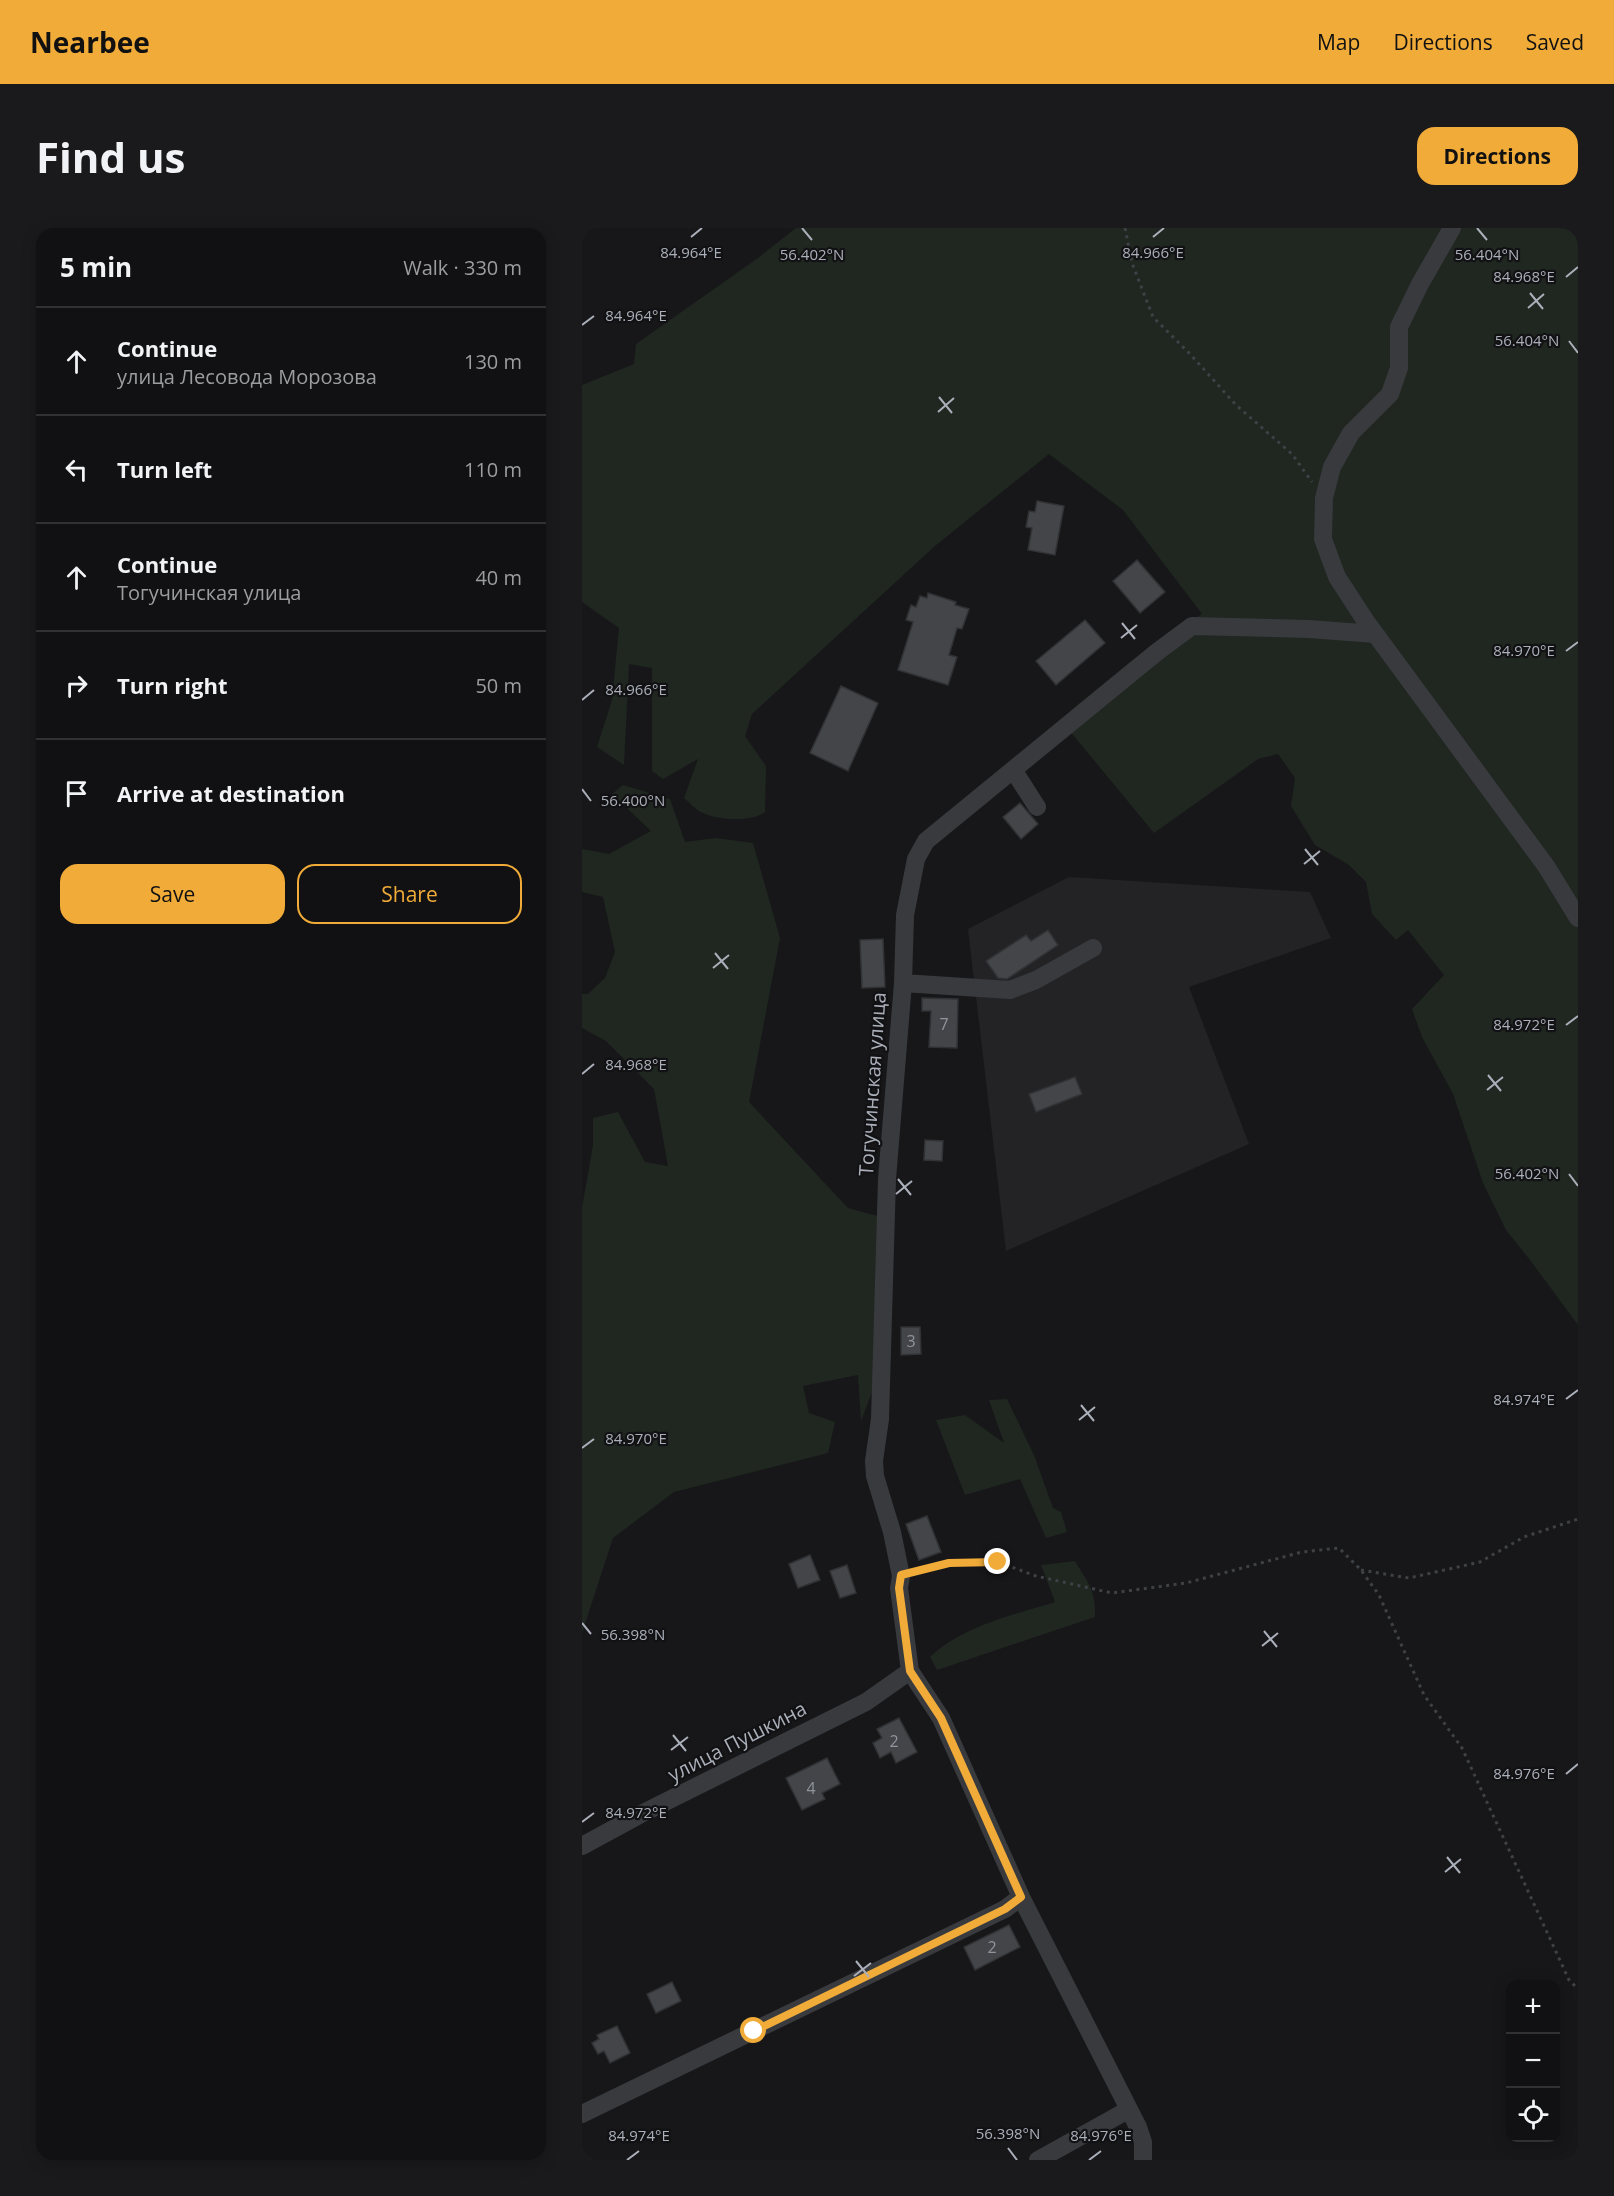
<!DOCTYPE html>
<html lang="en">
<head>
<meta charset="utf-8">
<style>
  :root { --surface:#111113; --page:#1a1a1c; --text:#f1f3f6; --muted:#9c9da0; --line:#303133; --accent:#f0ab39 }
  body { margin:0; font-family:"Open Sans",sans-serif; background:var(--page); color:var(--text) }
  .controls { position:absolute; right:18px; bottom:18px; display:grid; overflow:hidden; border-radius:12px; box-shadow:0 3px 15px #0003 }
  .controls button { width:54px; height:54px; display:grid; place-items:center; padding:0; border:0; border-bottom:2px solid var(--line); background:var(--surface); color:var(--text); font:30px sans-serif }
  .stop { position:absolute; width:18px; height:18px; margin:-14px; border:4px solid #f0ab39; border-radius:50%; background:#fff }
  .stop.end { background:#f0ab39; border-color:#fff; box-shadow:0 2px 6px #0008 }
  .list { margin:0; padding:0; list-style:none }
  h2 { display:flex; justify-content:space-between; align-items:center; height:78px; margin:0; padding:0 24px; font-size:26px }
  h2 small { font-size:20px; font-weight:400; color:var(--muted) }
  .list li { display:grid; grid-template-columns:39px 1fr auto; gap:18px; align-items:center; box-sizing:border-box; height:108px; padding:0 24px; border-top:2px solid var(--line) }
  .list b { display:block; font-size:22px; white-space:nowrap }
  .list p { margin:0; font-size:20px; white-space:nowrap; color:var(--muted) }
  .list em { font-size:20px; font-style:normal; color:var(--muted) }
  .actions { display:flex; gap:12px; padding:18px 24px }
  .actions a { flex:1; padding:14px 0; border:2px solid var(--accent); border-radius:18px; text-align:center; font-size:21px; color:var(--accent) }
  .actions .main { background:var(--accent); color:#111 }
  .icon { flex:none; width:33px; height:33px; fill:none; stroke:currentColor; stroke-width:2; stroke-linecap:round; stroke-linejoin:round }
  .map { position:relative; flex:none; width:996px; height:1932px; overflow:hidden; border-radius:18px }
  header { display:flex; align-items:center; gap:36px; box-sizing:border-box; height:84px; padding:0 30px; background:var(--accent); color:#111 }
  header strong { font-size:28px }
  nav { display:flex; gap:33px; margin-inline-start:auto; font-size:21px }
  .intro { display:flex; align-items:center; justify-content:space-between; box-sizing:border-box; height:144px; padding:0 36px }
  h1 { margin:0; font-size:42px }
  .button { padding:15px 27px; border-radius:18px; background:var(--accent); color:#111; font-size:21px; font-weight:700 }
  main { display:flex; gap:36px; padding:0 36px }
  aside { flex:1; background:var(--surface); border-radius:18px; box-shadow:0 3px 15px #0003 }
  .map>svg:first-child { display:block }
  .built { fill:#232326 }
  .green { fill:#1f2720 }
  .building { fill:#444549; stroke:#313235; stroke-width:1.5 }
  .lines { fill:none; stroke-linecap:round; stroke-linejoin:round }
  .path { stroke:#3e4145; stroke-width:3; stroke-dasharray:3 4.5; stroke-linecap:butt }
  .minor { stroke:#383a3e; stroke-width:18 }
  .route { stroke:#f0ab39; stroke-width:8 }
  .ticks { fill:none; stroke:#aaafb9; stroke-width:2 }
  .labels { text-anchor:middle; dominant-baseline:central; stroke-width:4.5; stroke-linejoin:round; paint-order:stroke }
  .number-label { font-size:16px; fill:#90949d }
  .street-label { font-size:20px; fill:#aaafb9; stroke:#121214 }
  .ticks-label { font-size:15px; text-anchor:middle; fill:#aaafb9; stroke:#121214; stroke-width:4.5; stroke-linejoin:round; paint-order:stroke }
</style>
</head>
<body>
<header>
<strong>Nearbee</strong>
<nav><a>Map</a><a>Directions</a><a>Saved</a></nav>
</header>
<div class="intro"><h1>Find us</h1><a class="button">Directions</a></div>
<main>
<aside>
<h2>5 min<small>Walk · 330 m</small></h2>
<ul class="list">
<li><svg class="icon" aria-label="ahead" viewBox="0 0 24 24"><path d="M12 20V5M6 11l6-6 6 6"/></svg><div><b>Continue</b><p>улица Лесовода Морозова</p></div><em>130 m</em></li>
<li><svg class="icon" aria-label="left" viewBox="0 0 24 24"><path d="M17 20v-9H6M10 6l-5 5 5 5"/></svg><div><b>Turn left</b></div><em>110 m</em></li>
<li><svg class="icon" aria-label="ahead" viewBox="0 0 24 24"><path d="M12 20V5M6 11l6-6 6 6"/></svg><div><b>Continue</b><p>Тогучинская улица</p></div><em>40 m</em></li>
<li><svg class="icon" aria-label="right" viewBox="0 0 24 24"><path d="M7 20v-9h11M14 6l5 5-5 5"/></svg><div><b>Turn right</b></div><em>50 m</em></li>
<li><svg class="icon" aria-label="arrive" viewBox="0 0 24 24"><path d="M6 21V4h12l-3 4 3 4H6"/></svg><div><b>Arrive at destination</b></div></li>
</ul>
<div class="actions"><a class="main">Save</a><a>Share</a></div>
</aside>
<div class="map">
<svg width="996" height="1932" viewBox="0 0 996 1932">
  <rect width="100%" height="100%" fill="#171719"/>
  <path class="built" d="M487,649L728,664L749,710L607,759L667,916L424,1023L386,701Z"/>
  <path class="green" d="M214,0H996V1097L948,1032L924,1002L901,955L871,866L840,809L830,781L862,747L826,702L814,712L790,686L784,654L767,637L733,617L709,578L713,550L696,526L676,531L572,605L482,496L488,483L553,430L620,386L541,282L467,226L353,318L170,486L163,508L184,538L183,584C169,595 131,592 117,583C112,580 107,574 102,570L116,531L81,551L70,543V440L47,436L42,537L15,519L30,472L37,400L0,374V157L52,136L54,116L176,30Z
    M41,557L88,571L103,614L134,610L171,615L198,710L167,874L266,980L299,989L292,1159L279,1193L276,1147L221,1158L227,1185L253,1194L246,1225L92,1264L31,1310L0,1405V980L11,917V890L36,884L63,934L86,938L72,861L24,813L0,800V766H6L23,750L33,724L21,669L0,664V621L27,626L69,603L30,566Z
    M425,1171L452,1227L471,1280L479,1284L485,1304L464,1310L438,1251L383,1267L354,1192L383,1187L422,1215L407,1172Z
    M493,1333C506,1355 514,1362 513,1389L355,1442L348,1429C381,1398 431,1387 473,1374L459,1337Z"/>
  <path class="building" d="M455,273L482,278L473,327L446,322L450,300L444,299L447,283L453,284Z
    M555,332L583,364L558,385L531,353Z
    M346,365L374,374L373,377L387,381L380,401L375,400L367,427L375,429L366,457L316,442L331,394L324,392L329,377L334,379L338,368L345,370Z
    M503,392L523,415L474,457L454,433Z
    M259,458L296,475L266,543L228,525Z
    M438,575L456,596L439,611L421,589Z
    M466,702L476,717L425,751L416,750L404,733L444,707L449,713Z
    M301,711L303,759L280,760L278,712Z
    M340,770L376,771L375,820L347,819L349,783H340Z
    M493,849L500,866L454,884L447,866Z
    M343,912L361,913L360,933L342,932Z
    M319,1099H338L339,1126L319,1127Z
    M345,1288L359,1324L337,1332L324,1296Z
    M228,1327L238,1352L216,1360L207,1336Z
    M265,1337L274,1365L258,1370L248,1343Z
    M317,1490L335,1524L314,1535L309,1524L298,1530L291,1515L300,1510L295,1501Z
    M245,1530L258,1556L240,1565L243,1571L220,1582L204,1550Z
    M427,1697L438,1719L393,1742L382,1719Z
    M90,1754L99,1773L74,1785L65,1766Z
    M35,1798L48,1825L28,1835L22,1823L16,1826L10,1815L17,1811L15,1807Z"/>
  <g class="lines">
    <path class="path" d="M543,0L550,35L571,89L609,127L654,177L710,226L730,254
      M779,1342L827,1350L898,1334L942,1309L996,1291
      M335,1343L367,1335L416,1334L454,1348L530,1365L604,1355L720,1324L757,1320L779,1342L797,1367L842,1467L880,1520L987,1752L996,1761"/>
    <path class="minor" d="M870,0L838,56L817,99V140L808,166L769,205L750,239L742,270L741,311L755,349L783,392L964,638L996,690
      M432,543L455,579
      M321,755L428,762L454,752L511,720
      M0,1618L57,1587L284,1474L328,1443
      M0,1886L423,1681L439,1669
      M456,1932L546,1882
      M561,1932V1914L556,1899L439,1669L359,1490L328,1443L317,1360L319,1348L310,1304L293,1248L292,1233L298,1191L305,951L321,755L323,687L334,631L344,613L575,424L610,398L727,401L793,406"/>
  </g>
  <g class="lines">
    <path class="route" d="M172,1803L423,1681L439,1669L359,1490L328,1443L317,1360L319,1347L367,1335L416,1334"/>
  </g>
  <path class="ticks" d="M220,0L230,12M895,0L905,12M109,9L120,0M571,9L582,0M984,49L996,39M948,65L961,81M946,80L962,66M0,97L12,88M987,113L996,125M357,169L370,185M356,184L372,170M540,395L553,411M539,410L555,397M984,423L996,414M0,472L12,462M0,561L9,573M723,621L736,637M722,636L738,623M133,725L146,741M131,740L147,727M984,797L996,788M0,846L12,836M906,847L919,863M905,862L921,849M987,946L996,958M316,951L329,967M314,966L330,953M984,1171L996,1162M499,1177L512,1193M497,1192L513,1179M0,1220L12,1211M0,1395L9,1406M682,1403L695,1419M680,1418L696,1405M91,1507L104,1523M89,1522L106,1509M984,1546L996,1536M0,1594L12,1585M865,1629L878,1645M863,1644L879,1631M274,1733L287,1749M272,1748L289,1735M426,1920L435,1932M45,1932L57,1923M507,1932L519,1923"/>
  <g class="labels">
    <g class="number-label">
      <text x="362" y="796">7</text>
      <text x="329" y="1113">3</text>
      <text x="312" y="1513">2</text>
      <text x="229" y="1560">4</text>
      <text x="410" y="1719">2</text>
    </g>
    <g class="street-label">
      <text transform="translate(290 856) rotate(-86)">Тогучинская улица</text>
      <text transform="translate(155 1513) rotate(-27)">улица Пушкина</text>
    </g>
  </g>
  <g class="ticks-label">
    <text x="109" y="30">84.964°E</text>
    <text x="571" y="30">84.966°E</text>
    <text x="230" y="32">56.402°N</text>
    <text x="905" y="32">56.404°N</text>
    <text x="942" y="54">84.968°E</text>
    <text x="54" y="93">84.964°E</text>
    <text x="945" y="118">56.404°N</text>
    <text x="942" y="428">84.970°E</text>
    <text x="54" y="467">84.966°E</text>
    <text x="51" y="578">56.400°N</text>
    <text x="942" y="802">84.972°E</text>
    <text x="54" y="842">84.968°E</text>
    <text x="945" y="951">56.402°N</text>
    <text x="942" y="1177">84.974°E</text>
    <text x="54" y="1216">84.970°E</text>
    <text x="51" y="1412">56.398°N</text>
    <text x="942" y="1551">84.976°E</text>
    <text x="54" y="1590">84.972°E</text>
    <text x="426" y="1911">56.398°N</text>
    <text x="57" y="1913">84.974°E</text>
    <text x="519" y="1913">84.976°E</text>
  </g>
</svg>
<div class="controls">
<button>+</button>
<button>−</button>
<button><svg class="icon" aria-label="locate" viewBox="0 0 24 24"><circle cx="12" cy="12" r="6"/><path d="M12 2v4M12 18v4M2 12h4M18 12h4"/></svg></button>
</div>
<div class="stop" style="left:172px;top:1803px"></div>
<div class="stop end" style="left:416px;top:1334px"></div>
</div>
</main>
</body>
</html>
